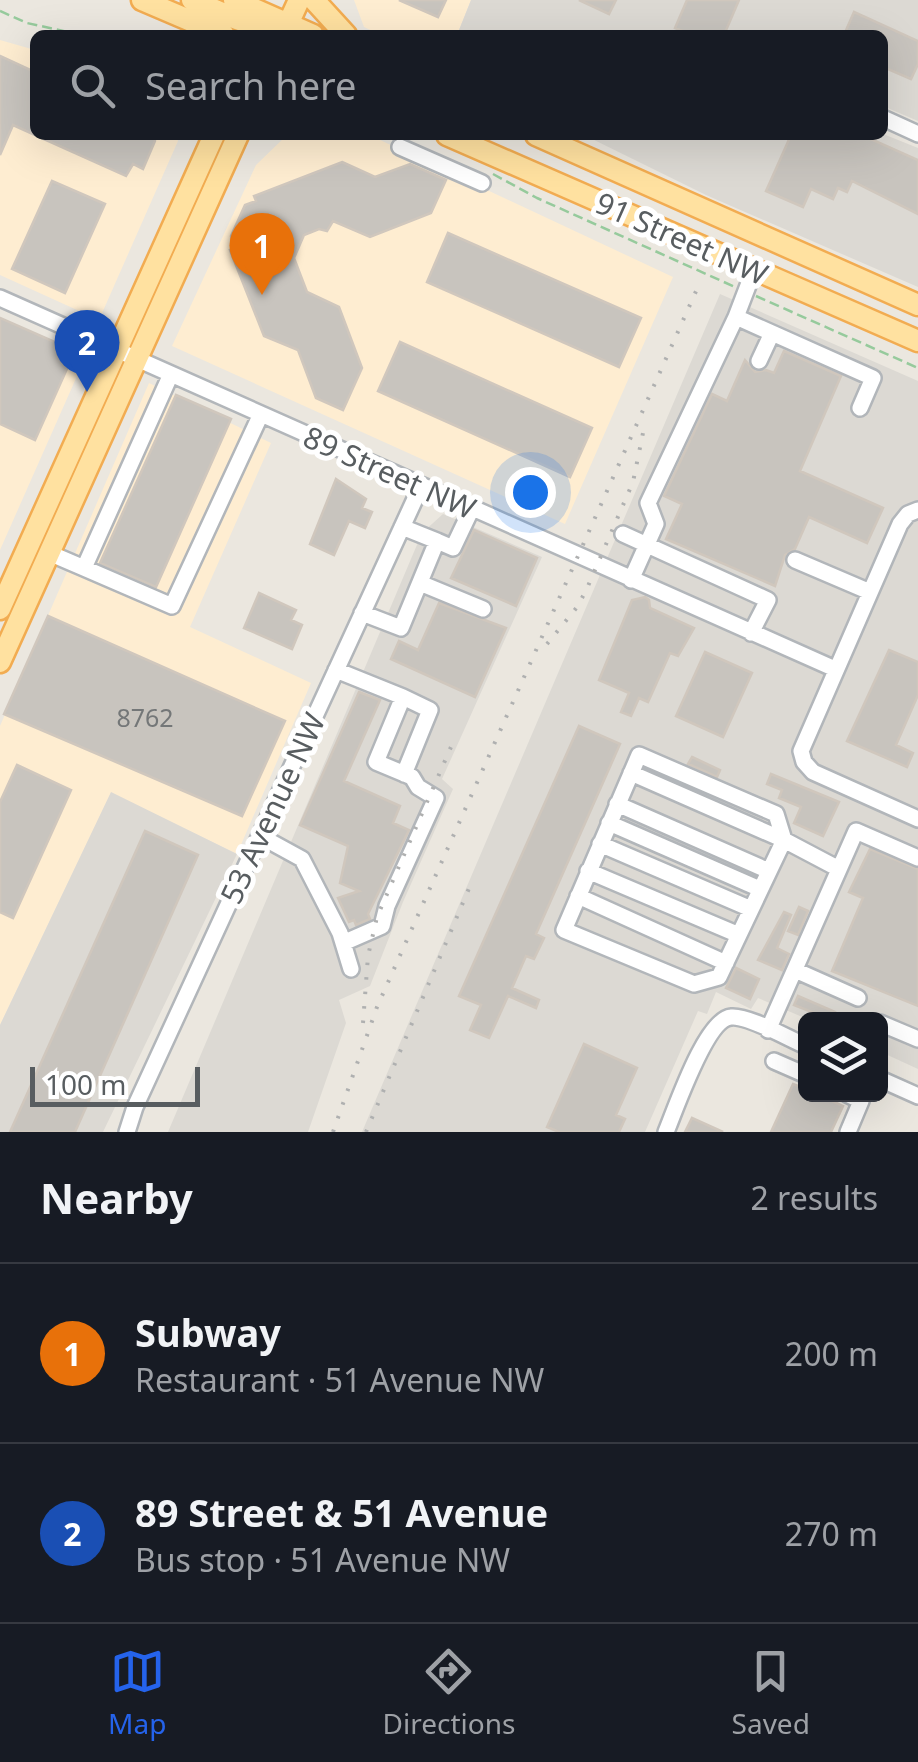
<!DOCTYPE html>
<html lang="en">
<head>
<meta charset="utf-8">
<style>
  :root { --surface:#171b24; --page:#20242c; --text:#f1f3f6; --muted:#9ea1a6; --line:#363941; --accent:#2563eb }
  body { margin:0; font-family:"Noto Sans",sans-serif; background:var(--page); color:var(--text) }
  .controls { position:absolute; right:30px; bottom:30px; display:grid; overflow:hidden; border-radius:15px; box-shadow:0 10px 40px #0002 }
  .controls button { width:90px; height:90px; display:grid; place-items:center; padding:0; border:0; border-bottom:2px solid var(--line); background:var(--surface); color:var(--text); font:50px sans-serif }
  .scale { position:absolute; left:30px; bottom:25px; width:170px; box-sizing:border-box; padding-left:10px; border:5px solid #585d60; border-top:0; font-size:28px; line-height:35px; white-space:nowrap; color:#585d60; -webkit-text-stroke:8px #fff; paint-order:stroke }
  .you { position:absolute; left:530px; top:492px; width:35px; height:35px; margin:-25px; border:8px solid #fff; border-radius:50%; background:#1a73e8; box-shadow:0 0 0 15px #1a73e833 }
  .badge { display:grid; place-items:center; width:65px; height:65px; border-radius:50%; background:var(--accent); color:#fff; font-size:32px; font-weight:700 }
  .pin { position:absolute; translate:-50% -82px; filter:drop-shadow(0 2px 5px #0008) }
  .pin::after { content:''; position:absolute; top:52px; width:35px; height:30px; background:inherit; clip-path:polygon(0 0,100% 0,50% 100%) }
  .list { margin:0; padding:0; list-style:none }
  h2 { display:flex; justify-content:space-between; align-items:center; height:130px; margin:0; padding:0 40px; font-size:42px }
  h2 small { font-size:32px; font-weight:400; color:var(--muted) }
  .list li { display:grid; grid-template-columns:65px 1fr auto; gap:30px; align-items:center; box-sizing:border-box; height:180px; padding:0 40px; border-top:2px solid var(--line) }
  .list b { display:block; font-size:38px; white-space:nowrap }
  .list p { margin:0; font-size:32px; white-space:nowrap; color:var(--muted) }
  .list em { font-size:32px; font-style:normal; color:var(--muted) }
  .icon { flex:none; width:55px; height:55px; fill:none; stroke:currentColor; stroke-width:2; stroke-linecap:round; stroke-linejoin:round }
  .map { position:relative; flex:none; width:918px; height:1132px; overflow:hidden }
  .search { position:absolute; background:var(--surface); box-shadow:0 10px 40px #0002; left:30px; right:30px; top:30px; height:110px; display:flex; align-items:center; gap:25px; box-sizing:border-box; padding:0 35px; border-radius:15px; color:var(--muted); font-size:38px }
  .sheet { height:490px; background:var(--surface) }
  nav { display:flex; justify-content:space-around; align-items:center; box-sizing:border-box; height:140px; border-top:2px solid var(--line); background:var(--surface); font-size:28px; color:var(--muted) }
  nav a { display:grid; justify-items:center; gap:5px }
  nav .on { color:var(--accent) }
  .map>svg:first-child { display:block }
  .commercial { fill:#feedd1 }
  .industrial { fill:#dcd9d3 }
  .building { fill:#c8c4be; stroke:#d0c7bd; stroke-width:2.5 }
  .lines { fill:none; stroke-linecap:round; stroke-linejoin:round }
  .minor-casing { stroke:#b2b6ba; stroke-width:20 }
  .major-casing { stroke:#f2ac51; stroke-width:25 }
  .path { stroke:#96ca9c; stroke-width:2.5; stroke-dasharray:10 5; stroke-linecap:butt }
  .minor { stroke:#fff; stroke-width:15 }
  .major { stroke:#ffe1a0; stroke-width:20 }
  .rail { stroke:#afb0b0; stroke-width:4; stroke-dasharray:2.5 12; stroke-linecap:butt }
  .labels { text-anchor:middle; dominant-baseline:central; stroke-width:10; stroke-linejoin:round; paint-order:stroke }
  .number-label { font-size:25px; fill:#747778 }
  .street-label { font-size:30px; fill:#585d60; stroke:#fff }
</style>
</head>
<body>
<div class="map">
<svg width="918" height="1132" viewBox="0 0 918 1132">
  <rect width="100%" height="100%" fill="#ebe7df"/>
  <path class="commercial" d="M354,0H471L457,35H381L364,27Z
    M0,40L35,50V135H176L178,141L99,320L0,275Z
    M287,135H365L378,139L673,277L565,524L172,346L256,165Z
    M0,318L85,358L0,550Z
    M149,383L271,443L190,627L311,683L237,854L111,793L0,1025V726Z"/>
  <path class="industrial" d="M471,0H918V121L883,106V35H457Z
    M883,134L918,148V287L706,195L584,135Z
    M720,294L918,381V1069L881,1052L880,1019H807L758,998L751,1009L716,992L707,1014L698,1011L645,1132H362Z
    M443,514L542,557L442,779L453,789L403,902L370,986L339,1000L346,1023L308,1132H168L422,533Z
    M111,792L237,854L103,1132H0V1025Z"/>
  <path class="building" d="M399,0H446L438,17Z
    M579,0H616L609,14Z
    M687,0H739L724,35H692L675,28Z
    M854,12L918,41V64L911,79L883,67V35H844Z
    M0,56L35,72V135L13,125L0,155Z
    M35,135H153L155,141L143,169L133,164L126,176Z
    M791,135H862L918,160V214L852,181L847,192L838,188L833,199L811,189L803,207L766,191Z
    M342,162L375,177L410,164L446,180L431,213L370,237L333,221L327,231L319,229L304,235L294,258L307,292L339,307L362,368L343,410L316,398L298,350L264,336L230,250L235,248L231,236L245,205L256,201L254,196Z
    M52,181L105,204L65,293L12,269Z
    M448,233L641,318L619,367L427,282Z
    M0,318L75,351L35,440L0,424Z
    M400,342L592,428L570,477L378,391Z
    M784,351L841,376L800,471L883,508L867,543L809,517L795,549L785,555L775,586L666,539L682,504L664,496L712,394L727,401L745,360L755,372L766,370L774,373Z
    M176,395L231,419L156,587L100,563Z
    M336,479L366,499L362,508L372,512L365,528L349,521L334,555L310,544Z
    M474,530L537,558L516,606L451,578Z
    M259,593L296,610L291,620L302,625L292,649L244,628Z
    M645,597L649,600L650,608L694,628L678,656L670,653L648,702L639,698L631,716L621,712L629,693L599,680L632,600Z
    M439,603L506,628L475,697L391,659L399,641L418,650Z
    M48,616L285,721L242,816L4,714Z
    M889,650L918,662V695L896,745L913,753L907,767L847,741Z
    M705,652L752,673L723,737L676,716Z
    M359,692L380,700L344,781L400,806L393,823L409,830L368,914L370,919L356,925L354,920L349,922L338,898L359,891L340,883L348,846L300,825Z
    M579,726L620,744L536,934L544,938L534,959L526,956L512,988L539,1000L536,1008L508,996L489,1038L470,1030L481,1005L459,996Z
    M692,757L720,770L717,777L688,764Z
    M17,765L71,790L13,918L0,912V802Z
    M771,774L839,802L823,836L794,823L801,807L779,798L782,790L767,784Z
    M145,831L198,855L75,1132H10Z
    M870,849L918,869V1006L832,971L863,898L849,892Z
    M799,907L808,911L798,935L788,931Z
    M784,912L791,915L777,948L789,954L782,970L758,960Z
    M736,968L759,979L750,999L726,988Z
    M798,996L835,1012L832,1020L794,1005Z
    M584,1044L637,1068L616,1115L625,1119L619,1132H559L547,1127Z
    M793,1084L806,1089V1094H818L843,1106L831,1132H771Z
    M692,1118L723,1132H685Z"/>
  <g class="lines">
    <g class="minor-casing">
      <path id="minor" d="M883,118L918,134
        M400,147L482,183
        M754,270L736,317L873,378L860,408
        M0,298L835,669
        M759,361L772,333
        M171,374L84,568L172,606L261,414
        M918,510L908,514L900,524L801,751L804,762L813,772L918,819
        M623,534L768,600L751,633
        M437,541L453,548L472,508
        M49,553L84,568
        M795,560L870,592
        M631,580L656,524L648,503L736,317
        M420,583L483,609
        M362,613L401,628L437,541L402,527
        M336,670L403,697L376,762L412,777L418,787L436,798L387,906L382,926L343,943
        M403,697L430,710L404,774
        M631,773L784,840
        M617,804L769,871
        M609,823L760,889
        M260,836L302,859L340,933L351,969
        M784,840L776,814L639,755L564,930L694,984L719,977L784,840L839,869
        M600,844L751,909
        M588,871L739,935
        M578,896L726,963
        M795,970L858,998
        M880,1023L918,1039
        M768,1030L856,831L918,858
        M774,1061L806,1075
        M880,1079L918,1096
        M847,1094L861,1101L848,1132
        M127,1132L135,1107L421,486
        M666,1132C676,1108 706,1019 731,1017C748,1015 789,1039 806,1046"/>
    </g>
    <g class="major-casing">
      <path id="major" d="M142,0L224,35
        M192,0C218,10 260,35 288,24
        M234,0L313,35
        M314,0L346,35
        M284,33L299,0
        M447,135L918,341
        M536,135L918,305
        M0,609L214,135
        M0,662L238,135"/>
    </g>
    <path class="path" d="M0,11L27,23L82,35
      M493,174L537,198L735,287
      M756,296L918,368"/>
    <use href="#minor" class="minor"/>
    <use href="#major" class="major"/>
    <path class="rail" d="M547,644L578,606L588,586L633,482L644,428
      M363,1023L368,956L377,917L454,740
      M333,1132L377,1007L697,289
      M366,1132L470,886"/>
  </g>
  <g class="labels">
    <g class="number-label">
      <text x="145" y="717">8762</text>
    </g>
    <g class="street-label">
      <text transform="translate(682 238) rotate(24)">91 Street NW</text>
      <text transform="translate(390 472) rotate(24)">89 Street NW</text>
      <text transform="translate(272 808) rotate(-65)">53 Avenue NW</text>
    </g>
  </g>
</svg>
<div class="controls">
<button><svg class="icon" aria-label="layers" viewBox="0 0 24 24"><path d="M12 4l9 5-9 5-9-5zM3 14l9 5 9-5"/></svg></button>
</div>
<div class="scale">100 m</div>
<div class="you"></div>
<div class="pin badge" style="left:262px;top:295px;background:#e8710a">1</div>
<div class="pin badge" style="left:87px;top:392px;background:#1a4fb4">2</div>
<div class="search"><svg class="icon" aria-label="search" viewBox="0 0 24 24"><circle cx="10" cy="10" r="6"/><path d="M15 15l6 6"/></svg>Search here</div>
</div>
<section class="sheet">
<h2>Nearby<small>2 results</small></h2>
<ul class="list">
<li><span class="badge" style="background:#e8710a">1</span><div><b>Subway</b><p>Restaurant · 51 Avenue NW</p></div><em>200 m</em></li>
<li><span class="badge" style="background:#1a4fb4">2</span><div><b>89 Street &amp; 51 Avenue</b><p>Bus stop · 51 Avenue NW</p></div><em>270 m</em></li>
</ul>
</section>
<nav>
<a class="on"><svg class="icon" aria-label="map" viewBox="0 0 24 24"><path d="M3 6l6-2 6 2 6-2v14l-6 2-6-2-6 2zM9 4v14M15 6v14"/></svg>Map</a>
<a><svg class="icon" aria-label="directions" viewBox="0 0 24 24"><path d="M12 3l9 9-9 9-9-9zM9 14v-3h6M13 9l2 2-2 2"/></svg>Directions</a>
<a><svg class="icon" aria-label="saved" viewBox="0 0 24 24"><path d="M7 4h10v16l-5-4-5 4z"/></svg>Saved</a>
</nav>
</body>
</html>
